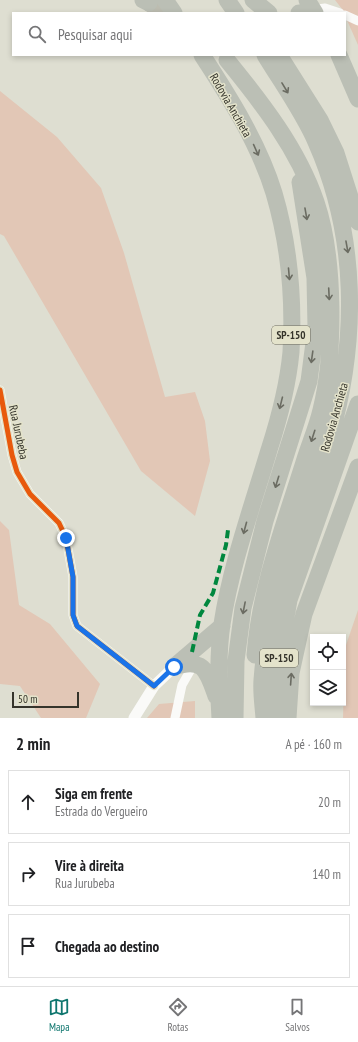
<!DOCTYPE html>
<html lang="pt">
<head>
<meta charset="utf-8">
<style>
  :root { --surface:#fff; --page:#f6f6f6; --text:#202124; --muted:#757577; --line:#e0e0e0; --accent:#0f766e }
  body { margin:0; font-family:"PT Sans Narrow",sans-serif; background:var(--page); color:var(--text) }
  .controls { position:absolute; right:12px; bottom:12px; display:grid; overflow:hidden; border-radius:0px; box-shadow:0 2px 6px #0003 }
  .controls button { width:36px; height:36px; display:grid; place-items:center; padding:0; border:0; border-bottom:1px solid var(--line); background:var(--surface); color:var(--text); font:20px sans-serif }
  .scale { position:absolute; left:12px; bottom:10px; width:67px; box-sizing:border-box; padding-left:4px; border:2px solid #35342b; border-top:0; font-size:11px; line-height:14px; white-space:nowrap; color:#35342b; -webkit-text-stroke:3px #e4e3cb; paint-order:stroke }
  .stop { position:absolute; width:12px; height:12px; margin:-9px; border:3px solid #1a73e8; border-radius:50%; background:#fff }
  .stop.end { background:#1a73e8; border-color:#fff; box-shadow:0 1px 4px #0008 }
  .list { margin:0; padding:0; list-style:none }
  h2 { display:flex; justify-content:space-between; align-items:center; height:52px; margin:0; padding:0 16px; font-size:17px }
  h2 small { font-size:13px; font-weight:400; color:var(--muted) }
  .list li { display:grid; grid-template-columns:26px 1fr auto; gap:12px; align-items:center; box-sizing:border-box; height:64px; margin:0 8px 8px; padding:0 8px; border:1px solid var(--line); border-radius:0px }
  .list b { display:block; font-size:15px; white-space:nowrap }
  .list p { margin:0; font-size:13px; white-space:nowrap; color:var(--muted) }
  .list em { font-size:13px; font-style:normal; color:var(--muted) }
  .icon { flex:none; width:22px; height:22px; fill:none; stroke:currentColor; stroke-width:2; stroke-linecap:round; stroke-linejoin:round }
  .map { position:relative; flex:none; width:358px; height:718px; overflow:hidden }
  .search { position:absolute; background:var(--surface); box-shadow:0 2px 6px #0003; left:12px; right:12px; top:12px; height:44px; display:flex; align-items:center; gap:10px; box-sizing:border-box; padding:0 14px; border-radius:0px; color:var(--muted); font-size:15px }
  .sheet { height:268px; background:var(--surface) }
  nav { display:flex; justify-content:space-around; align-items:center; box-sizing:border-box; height:56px; border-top:1px solid var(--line); background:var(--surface); font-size:11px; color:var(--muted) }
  nav a { display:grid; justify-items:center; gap:2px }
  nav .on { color:var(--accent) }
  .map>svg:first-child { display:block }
  .green { fill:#e2c7b6 }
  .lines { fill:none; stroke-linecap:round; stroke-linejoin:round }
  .motorway-tunnel { stroke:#bcbcb0; stroke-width:17; stroke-dasharray:17 8; stroke-linecap:butt }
  .minor { stroke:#fafaf8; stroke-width:9 }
  .tertiary { stroke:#fafaf8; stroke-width:11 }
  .motorway { stroke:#bbbfb5; stroke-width:17 }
  .quiet { stroke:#00873e; stroke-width:4; stroke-dasharray:8 4; stroke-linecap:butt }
  .cycleway-casing { stroke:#e4e3cb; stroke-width:8 }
  .cycleway { stroke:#e8590c; stroke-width:5 }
  .oneway { stroke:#6b6c62 }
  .route { stroke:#1a73e8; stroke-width:5 }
  .labels { text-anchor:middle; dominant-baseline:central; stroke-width:3; stroke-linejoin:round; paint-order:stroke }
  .shield { fill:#e4e3cb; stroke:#6a685b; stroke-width:1 }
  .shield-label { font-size:11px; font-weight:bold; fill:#35342b }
  .street-label { font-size:12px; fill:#35342b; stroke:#e4e3cb }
</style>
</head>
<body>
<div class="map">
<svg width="358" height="718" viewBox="0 0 358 718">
  <rect width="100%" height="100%" fill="#deded1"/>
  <path class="green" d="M335,0H358V45L342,9Z
    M0,91L57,137L101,188L124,253L165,397L195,392L205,421L210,461L195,516L141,471L4,236L0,234Z
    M0,521L9,530L19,605L50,624L100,684L86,718H41L20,686L0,684Z
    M358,610V718H343L345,648Z
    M195,701V718H147L159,704Z"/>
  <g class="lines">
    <path class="motorway-tunnel" d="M149,3L166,13"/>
    <path class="minor" d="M311,10L325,8L340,13
      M345,15L358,21
      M0,390L12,455L17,472L30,494L59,523L66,538L73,577V615L77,626L154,686
      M175,718L182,685L194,664"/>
    <path class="tertiary" d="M134,718L154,686L174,667"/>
    <path class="motorway" d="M143,0L149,3
      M165,0L174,13
      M227,0L236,13
      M253,0L269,13
      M307,0L315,13
      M299,13H300
      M202,55C230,98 259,144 274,193C289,244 294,299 291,352C288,384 279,419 269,450C252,507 231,565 222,624C218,651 218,691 220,718
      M279,55L320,120L336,153L358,222
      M339,55L358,99
      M227,60C262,103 298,149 316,202C335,258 335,354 321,410C317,427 310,443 305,459C285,523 260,588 255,655
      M175,666L222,626
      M174,667C204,657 207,671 216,696
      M235,718L236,661L243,608L265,521L309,381L316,327L315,278L300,182
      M264,718C263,705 261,692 262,680C268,595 303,518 330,438C358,340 358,237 316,142C303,112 282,83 265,55
      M276,718L279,656L289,600L358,404
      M288,718L291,673L304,614L358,467"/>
    <path class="quiet" d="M192,652L200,615L213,593L226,545L228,530"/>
    <g class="cycleway-casing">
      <path id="cycleway" d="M0,390L12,455L17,472L30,494L59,523L66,538L73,577V615L77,626L154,686"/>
    </g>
    <use href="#cycleway" class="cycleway"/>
  </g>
  <defs><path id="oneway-shaft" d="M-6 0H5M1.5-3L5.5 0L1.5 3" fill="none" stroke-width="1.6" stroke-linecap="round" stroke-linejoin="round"/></defs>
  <g class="oneway">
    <use href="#oneway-shaft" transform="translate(285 88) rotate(59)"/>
    <use href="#oneway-shaft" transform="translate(256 150) rotate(66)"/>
    <use href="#oneway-shaft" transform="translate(306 214) rotate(80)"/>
    <use href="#oneway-shaft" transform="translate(347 247) rotate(80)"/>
    <use href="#oneway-shaft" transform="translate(289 274) rotate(85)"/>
    <use href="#oneway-shaft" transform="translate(329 294) rotate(87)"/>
    <use href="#oneway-shaft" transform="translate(312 357) rotate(98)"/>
    <use href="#oneway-shaft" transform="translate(281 403) rotate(104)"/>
    <use href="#oneway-shaft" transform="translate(313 436) rotate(108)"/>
    <use href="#oneway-shaft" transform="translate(277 482) rotate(107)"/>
    <use href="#oneway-shaft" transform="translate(245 528) rotate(105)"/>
    <use href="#oneway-shaft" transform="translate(244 608) rotate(101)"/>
    <use href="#oneway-shaft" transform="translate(291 679) rotate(-86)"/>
  </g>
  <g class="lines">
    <path class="route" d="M66,538L73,577V615L77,626L154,686L174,667"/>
  </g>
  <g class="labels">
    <g class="shield">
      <rect x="272" y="326" width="38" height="18" rx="3"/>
      <rect x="260" y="649" width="38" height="18" rx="3"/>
    </g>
    <g class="shield-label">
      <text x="291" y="335">SP-150</text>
      <text x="279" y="658">SP-150</text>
    </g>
    <g class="street-label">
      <text transform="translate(231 105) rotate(60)">Rodovia Anchieta</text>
      <text transform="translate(334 417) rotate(-74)">Rodovia Anchieta</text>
      <text transform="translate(19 432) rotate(78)">Rua Jurubeba</text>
    </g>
  </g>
</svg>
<div class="controls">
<button><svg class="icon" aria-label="locate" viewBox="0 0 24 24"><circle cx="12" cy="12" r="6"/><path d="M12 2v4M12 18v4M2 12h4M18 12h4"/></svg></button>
<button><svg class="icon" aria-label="layers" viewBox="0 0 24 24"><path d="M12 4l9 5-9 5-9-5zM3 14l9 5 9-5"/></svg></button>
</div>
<div class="scale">50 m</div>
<div class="stop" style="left:174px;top:667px"></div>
<div class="stop end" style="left:66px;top:538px"></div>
<div class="search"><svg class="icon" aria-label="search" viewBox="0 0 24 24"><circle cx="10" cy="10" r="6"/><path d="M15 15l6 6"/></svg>Pesquisar aqui</div>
</div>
<section class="sheet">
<h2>2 min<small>A pé · 160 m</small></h2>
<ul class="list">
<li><svg class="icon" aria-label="ahead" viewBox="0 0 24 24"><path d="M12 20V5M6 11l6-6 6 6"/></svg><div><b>Siga em frente</b><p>Estrada do Vergueiro</p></div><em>20 m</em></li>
<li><svg class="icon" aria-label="right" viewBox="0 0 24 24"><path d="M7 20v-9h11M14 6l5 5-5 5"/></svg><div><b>Vire à direita</b><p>Rua Jurubeba</p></div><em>140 m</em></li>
<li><svg class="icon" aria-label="arrive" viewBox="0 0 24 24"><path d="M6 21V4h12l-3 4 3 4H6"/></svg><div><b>Chegada ao destino</b></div></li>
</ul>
</section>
<nav>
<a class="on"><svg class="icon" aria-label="map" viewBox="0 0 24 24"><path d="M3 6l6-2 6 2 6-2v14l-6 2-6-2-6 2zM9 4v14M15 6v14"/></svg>Mapa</a>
<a><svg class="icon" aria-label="directions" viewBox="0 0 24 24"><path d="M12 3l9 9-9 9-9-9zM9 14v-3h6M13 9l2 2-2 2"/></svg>Rotas</a>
<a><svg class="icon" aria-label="saved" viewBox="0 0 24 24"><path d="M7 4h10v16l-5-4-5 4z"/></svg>Salvos</a>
</nav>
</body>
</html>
